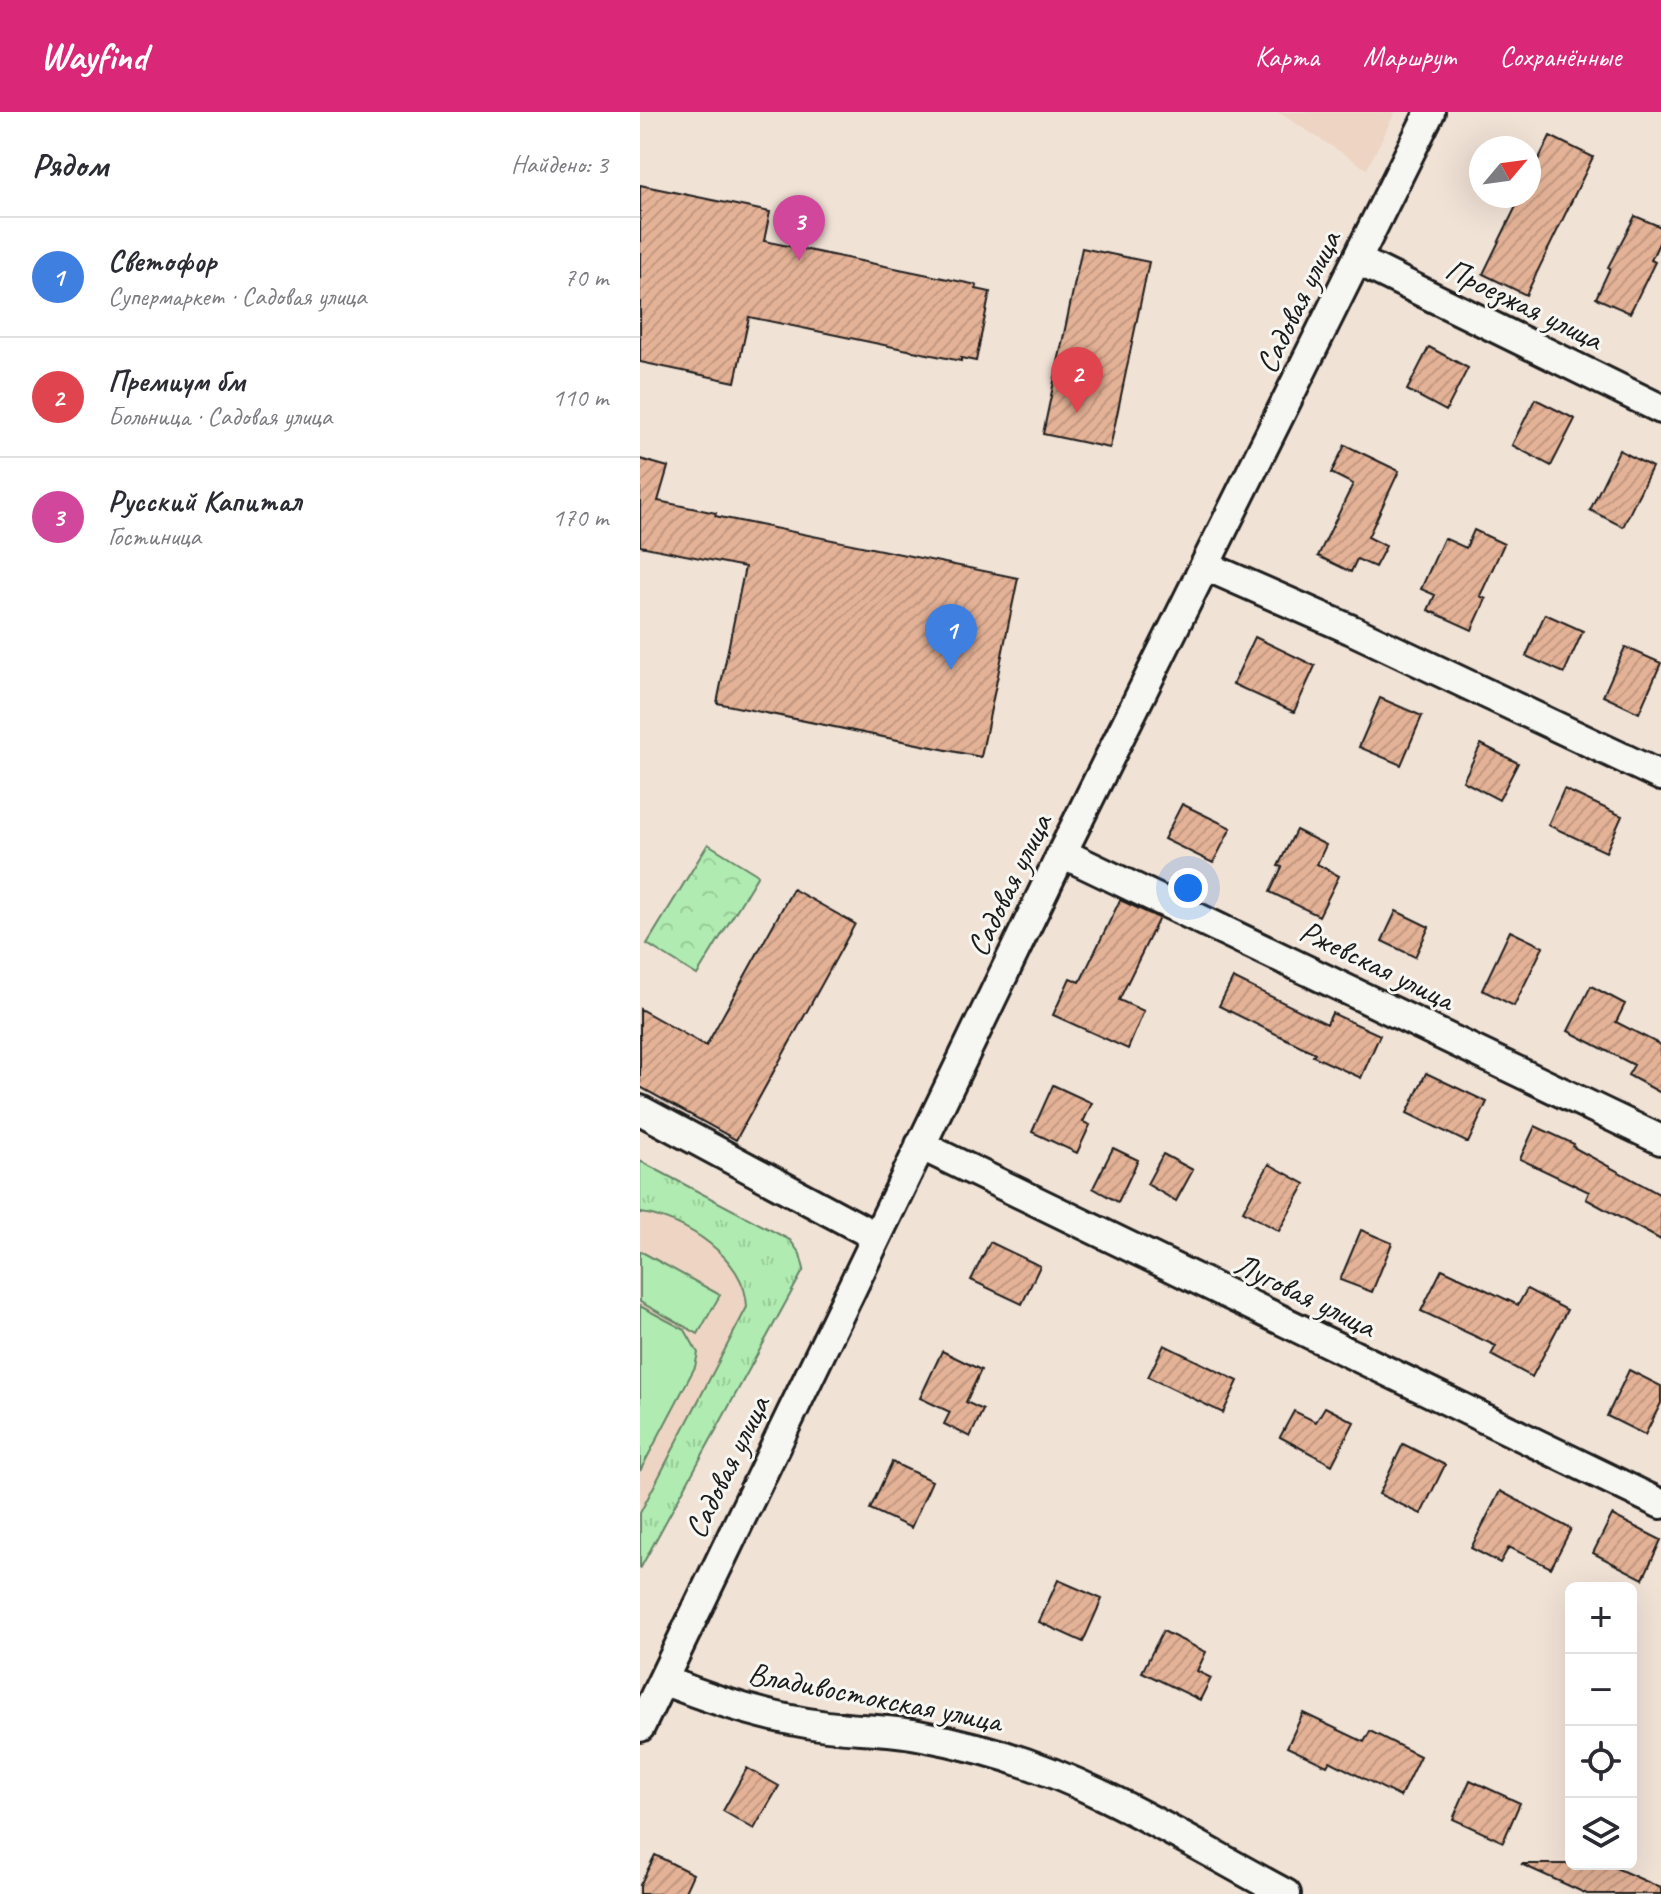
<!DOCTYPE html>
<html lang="ru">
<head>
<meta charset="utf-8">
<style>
  :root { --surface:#fff; --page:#f7f7f7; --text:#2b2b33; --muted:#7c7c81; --line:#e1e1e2; --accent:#db2777 }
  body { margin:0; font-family:Caveat,sans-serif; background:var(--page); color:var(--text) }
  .controls { position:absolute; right:24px; bottom:24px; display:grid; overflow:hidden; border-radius:12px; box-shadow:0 8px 32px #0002 }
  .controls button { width:72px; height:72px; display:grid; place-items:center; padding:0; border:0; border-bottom:2px solid var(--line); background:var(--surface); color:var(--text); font:40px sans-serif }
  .compass { position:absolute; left:829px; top:24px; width:72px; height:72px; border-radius:50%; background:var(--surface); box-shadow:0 8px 32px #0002; rotate:61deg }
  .you { position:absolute; left:548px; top:776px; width:28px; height:28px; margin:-20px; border:6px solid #fff; border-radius:50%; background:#1a73e8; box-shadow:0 0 0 12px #1a73e833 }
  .badge { display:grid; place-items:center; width:52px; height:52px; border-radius:50%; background:var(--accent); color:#fff; font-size:26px; font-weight:700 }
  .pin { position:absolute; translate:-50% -66px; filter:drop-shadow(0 2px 4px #0008) }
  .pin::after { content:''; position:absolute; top:42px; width:28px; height:24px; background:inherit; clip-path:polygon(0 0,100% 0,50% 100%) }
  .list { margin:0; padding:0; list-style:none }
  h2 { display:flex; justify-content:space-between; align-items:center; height:104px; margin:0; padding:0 32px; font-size:34px }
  h2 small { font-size:26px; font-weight:400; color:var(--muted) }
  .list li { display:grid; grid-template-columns:52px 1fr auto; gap:24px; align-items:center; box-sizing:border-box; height:120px; padding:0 32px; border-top:2px solid var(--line) }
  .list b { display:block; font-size:30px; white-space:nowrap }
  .list p { margin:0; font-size:26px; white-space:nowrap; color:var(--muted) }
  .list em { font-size:26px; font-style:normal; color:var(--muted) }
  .icon { flex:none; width:44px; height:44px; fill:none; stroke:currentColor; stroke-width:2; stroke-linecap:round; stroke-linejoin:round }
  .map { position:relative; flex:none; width:1021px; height:1782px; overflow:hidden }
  header { display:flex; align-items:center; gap:48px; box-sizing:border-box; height:112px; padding:0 40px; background:var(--accent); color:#fff }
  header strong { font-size:38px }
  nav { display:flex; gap:44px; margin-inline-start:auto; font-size:28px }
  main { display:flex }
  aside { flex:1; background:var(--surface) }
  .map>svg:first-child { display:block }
  .built { fill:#edd4c3 }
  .grass { fill:url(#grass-tufts); stroke:#668466; stroke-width:2 }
  .park { fill:url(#park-crowns); stroke:#668466; stroke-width:2 }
  .pitch { fill:#b0ecb1; stroke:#668466; stroke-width:2 }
  .building { fill:url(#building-hatch); stroke:#1c1c1c; stroke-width:2 }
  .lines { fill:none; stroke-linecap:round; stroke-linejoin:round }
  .minor-casing { stroke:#1c1c1c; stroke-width:34 }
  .minor { stroke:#f6f6f2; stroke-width:28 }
  .labels { text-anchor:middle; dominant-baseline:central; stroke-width:6; stroke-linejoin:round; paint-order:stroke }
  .street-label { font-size:32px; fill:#1c1c1c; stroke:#f6f6f2 }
</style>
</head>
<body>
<header>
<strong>Wayfind</strong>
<nav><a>Карта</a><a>Маршрут</a><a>Сохранённые</a></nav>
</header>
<main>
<aside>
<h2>Рядом<small>Найдено: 3</small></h2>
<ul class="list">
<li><span class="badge" style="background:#3f7fe0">1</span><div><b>Светофор</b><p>Супермаркет · Садовая улица</p></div><em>70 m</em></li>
<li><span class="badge" style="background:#e0444e">2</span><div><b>Премиум бм</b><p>Больница · Садовая улица</p></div><em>110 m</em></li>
<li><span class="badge" style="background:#d1479c">3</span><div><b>Русский Капитал</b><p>Гостиница</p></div><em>170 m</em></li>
</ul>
</aside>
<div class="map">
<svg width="1021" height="1782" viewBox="0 0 1021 1782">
  <defs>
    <pattern id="grass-tufts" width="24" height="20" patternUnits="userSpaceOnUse" patternTransform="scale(2)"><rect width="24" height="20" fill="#b0ecb1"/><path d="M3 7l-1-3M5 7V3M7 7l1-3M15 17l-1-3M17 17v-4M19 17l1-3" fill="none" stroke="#97ca98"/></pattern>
    <pattern id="park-crowns" width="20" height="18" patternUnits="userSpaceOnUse" patternTransform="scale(2)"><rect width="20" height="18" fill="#b0ecb1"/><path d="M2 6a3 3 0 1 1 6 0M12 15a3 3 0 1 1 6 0" fill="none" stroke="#97ca98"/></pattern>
    <pattern id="building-hatch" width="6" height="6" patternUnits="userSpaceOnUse" patternTransform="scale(2)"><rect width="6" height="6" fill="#e4b296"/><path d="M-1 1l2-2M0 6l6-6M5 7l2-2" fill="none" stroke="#c39881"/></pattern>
  </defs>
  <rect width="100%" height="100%" fill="#f1e2d6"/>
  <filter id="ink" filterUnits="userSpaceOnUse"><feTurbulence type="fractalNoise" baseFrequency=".0125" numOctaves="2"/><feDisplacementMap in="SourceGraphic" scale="16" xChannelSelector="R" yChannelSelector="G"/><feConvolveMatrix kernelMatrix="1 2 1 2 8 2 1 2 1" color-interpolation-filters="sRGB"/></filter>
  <g filter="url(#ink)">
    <path class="built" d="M638,0H755L727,57Z
      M0,1049L150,1128L160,1142L164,1157L0,1457Z"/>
    <path class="grass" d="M0,1049L150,1128L160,1142L164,1157L0,1457V1401L107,1195C106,1146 44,1106 0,1101Z"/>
    <path class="park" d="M68,732L118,763L57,863L7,832Z"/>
    <path class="pitch" d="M0,1139L80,1183L58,1222L0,1190Z
      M0,1194L45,1218L58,1241L55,1255L0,1359Z"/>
    <path class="building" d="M910,24L953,45L886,183L843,162L881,84H889V67Z
      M0,73L130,100L124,129L337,173L336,177L350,180L336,249L321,246V249L109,205L95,270L0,250Z
      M995,104L1021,115V127L1011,148L1015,150L990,201L956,186L970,156L968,155Z
      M442,136L509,150L470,336L403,322Z
      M789,235L828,256L806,299L767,278Z
      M895,287L935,307L911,354L872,333Z
      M705,333L759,359L728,425L746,434L735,455L717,447L711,460L678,444L713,372L691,361Z
      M979,338L1012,355L983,415L950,398Z
      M0,347L28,355L18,389L76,401L75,404L378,466L341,645L77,591L105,455L0,434Z
      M834,418L864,432L840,484L846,487L832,518L788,498L795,483L781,477L804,426L826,436Z
      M905,502L943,519L924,561L886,544Z
      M615,525L675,554L654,600L593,572Z
      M985,535L1021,551L999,601L963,584Z
      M740,586L782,604L761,653L719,635Z
      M841,632L878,651L859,688L823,669Z
      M924,677L982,704L966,740L908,713Z
      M542,692L591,716L573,751L524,727Z
      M656,718L686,733L677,752L699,764L679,804L630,780L642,755L638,754Z
      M153,777L215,812L96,1028L0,975V897L66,934Z
      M480,788L519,806L479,888L504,899L488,937L413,903L430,866L440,870Z
      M756,799L789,815L775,845L742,829Z
      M870,819L903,835L874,894L842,878Z
      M593,866L687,912L692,901L740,923L721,966L673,944L675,941L579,894Z
      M951,874L985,892L976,910L1021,933V981L988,963L994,953L928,919Z
      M786,961L847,990L828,1031L767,1001Z
      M413,973L452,991L443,1010L450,1013L437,1041L392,1020Z
      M895,1014L934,1032L933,1035L1021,1083V1128L946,1087L949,1080L880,1047Z
      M473,1036L498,1048L478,1090L453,1076Z
      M523,1042L553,1058L536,1089L507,1072Z
      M629,1052L665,1072L639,1119L603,1099Z
      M721,1118L752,1131L732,1180L700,1168Z
      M350,1130L400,1154L382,1192L331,1168Z
      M802,1157L878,1193L887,1177L927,1198L892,1265L851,1243L856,1234L781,1199Z
      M524,1233L598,1269L583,1301L508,1265Z
      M302,1239L341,1258L326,1290L343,1298L330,1325L304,1312L310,1300L280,1286Z
      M989,1258L1021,1274V1291L1005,1323L967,1304Z
      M685,1295L714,1310L692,1353L640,1325L654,1299L676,1310Z
      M763,1332L805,1353L781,1402L739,1382Z
      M252,1350L292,1369L271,1416L230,1397Z
      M860,1379L931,1417L911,1456L869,1435L860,1451L831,1436Z
      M972,1403L1021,1428L1003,1467L953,1441Z
      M418,1468L462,1487L443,1530L399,1510Z
      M523,1519L566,1540L557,1559L571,1566L560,1588L502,1560Z
      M663,1601L724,1630L730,1619L780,1644L760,1685L690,1649L687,1654L647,1635Z
      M107,1656L139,1674L114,1717L83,1699Z
      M830,1668L880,1691L863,1730L813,1707Z
      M15,1743L53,1762L44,1782H0V1773Z
      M881,1752H967L1021,1776V1782H947Z"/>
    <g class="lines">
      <g class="minor-casing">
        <path id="minor" d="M717,148L1021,297
          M566,454L712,518L1021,664
          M422,741L1021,1028
          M0,998L235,1124
          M280,1033L1021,1392
          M23,1568C75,1589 131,1607 187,1614C217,1618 248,1617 278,1623C300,1627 322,1632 344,1638C452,1667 548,1730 646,1782
          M0,1615L422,741L790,0"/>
      </g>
      <use href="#minor" class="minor"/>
    </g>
  </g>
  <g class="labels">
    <g class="street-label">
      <text transform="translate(658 190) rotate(-64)">Садовая улица</text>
      <text transform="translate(884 192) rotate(26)">Проезжая улица</text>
      <text transform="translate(369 773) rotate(-64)">Садовая улица</text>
      <text transform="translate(737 853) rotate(26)">Ржевская улица</text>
      <text transform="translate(665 1183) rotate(26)">Луговая улица</text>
      <text transform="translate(87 1355) rotate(-64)">Садовая улица</text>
      <text transform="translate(235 1585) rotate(11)">Владивостокская улица</text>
    </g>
  </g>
</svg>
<div class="controls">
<button>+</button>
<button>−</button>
<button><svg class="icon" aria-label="locate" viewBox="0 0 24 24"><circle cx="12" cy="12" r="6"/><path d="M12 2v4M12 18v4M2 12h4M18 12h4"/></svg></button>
<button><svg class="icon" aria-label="layers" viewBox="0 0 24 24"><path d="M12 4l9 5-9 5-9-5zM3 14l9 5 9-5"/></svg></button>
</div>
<svg class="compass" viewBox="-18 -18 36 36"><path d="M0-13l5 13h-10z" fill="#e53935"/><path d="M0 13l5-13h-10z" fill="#7c7c81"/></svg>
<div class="you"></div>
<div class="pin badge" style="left:311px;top:558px;background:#3f7fe0">1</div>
<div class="pin badge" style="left:437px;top:301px;background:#e0444e">2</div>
<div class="pin badge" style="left:159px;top:149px;background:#d1479c">3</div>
</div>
</main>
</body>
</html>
